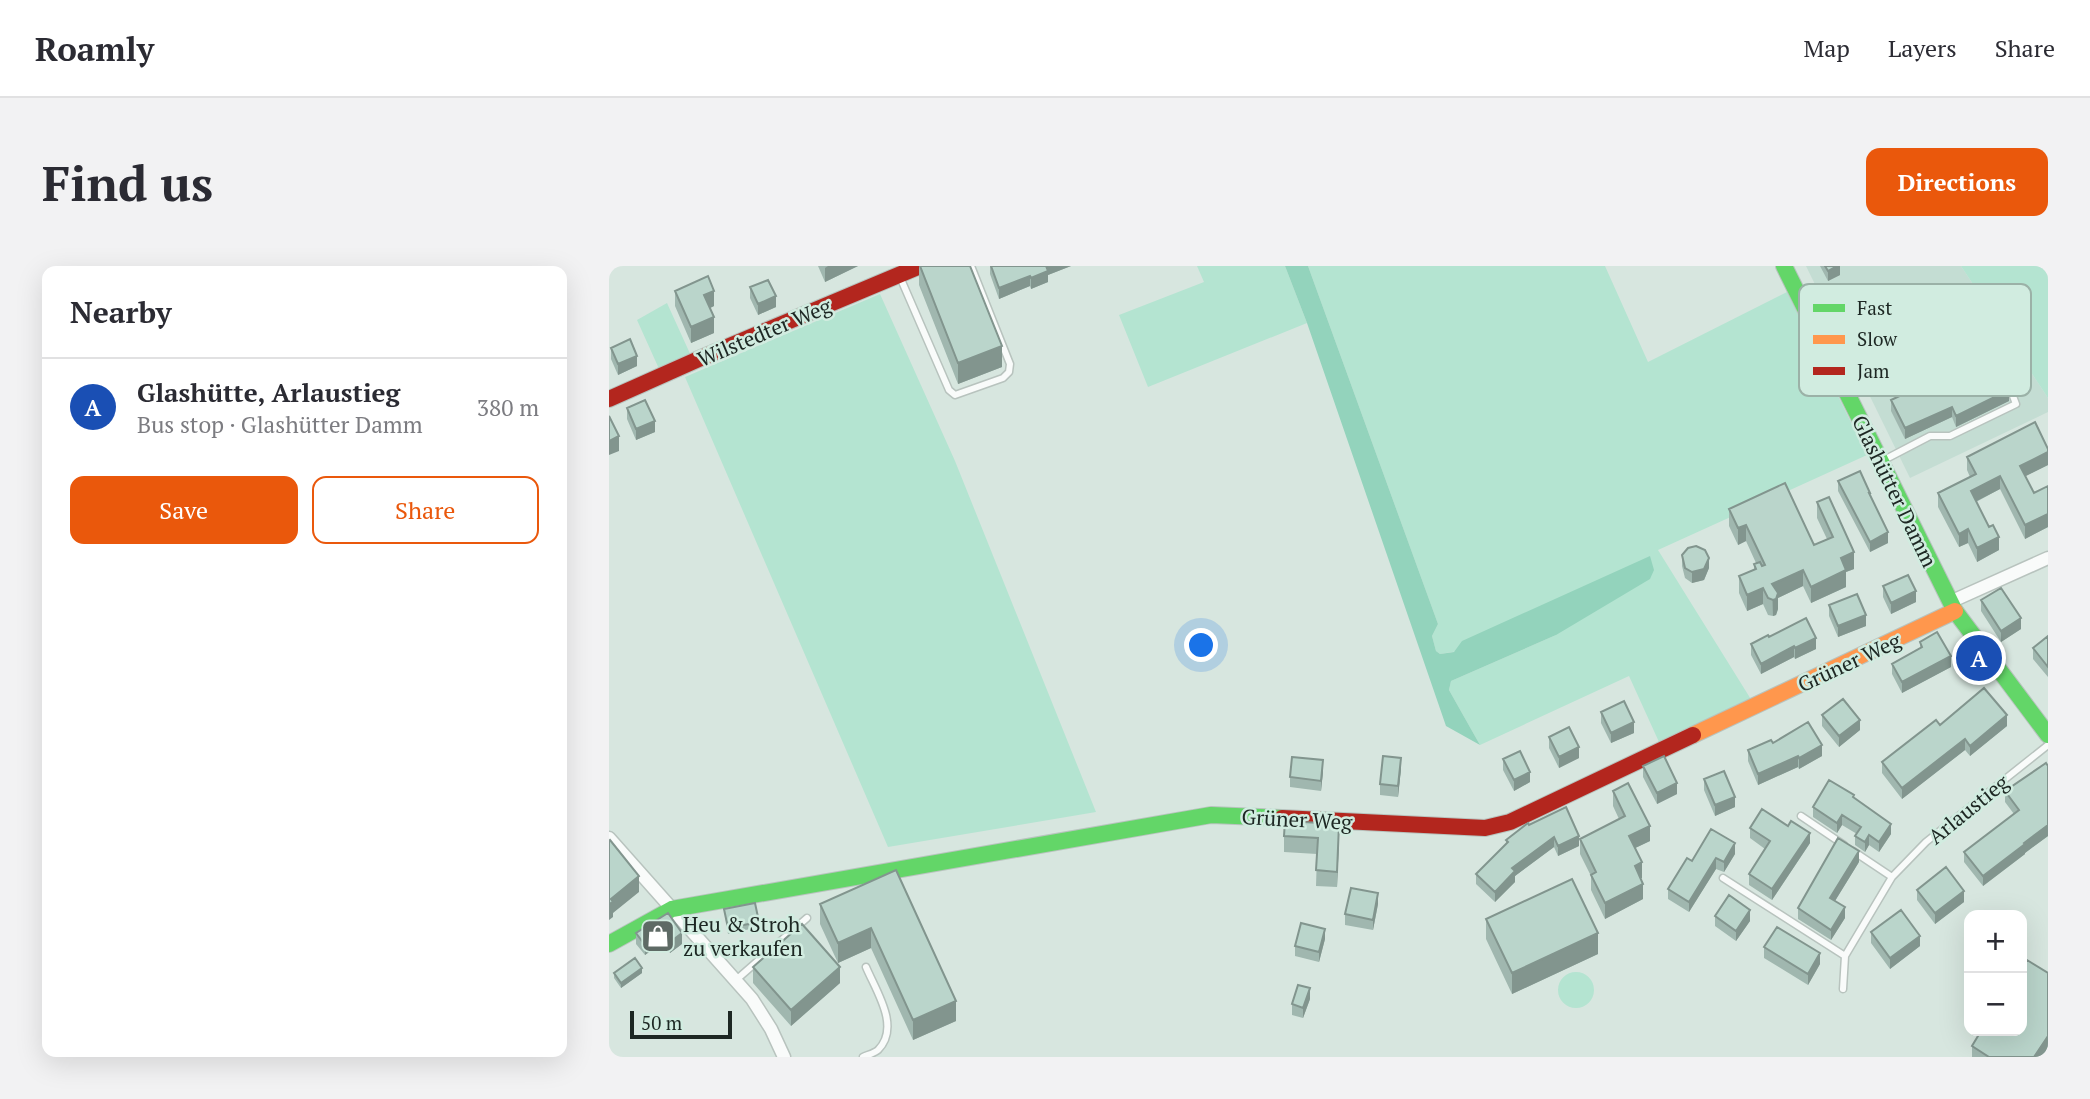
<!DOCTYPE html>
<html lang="en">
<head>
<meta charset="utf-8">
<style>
  :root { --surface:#fff; --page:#f2f2f3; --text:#2b2b33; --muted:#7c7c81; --line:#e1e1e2; --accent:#ea580c }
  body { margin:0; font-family:"PT Serif",serif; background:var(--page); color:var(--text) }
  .controls { position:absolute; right:21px; bottom:21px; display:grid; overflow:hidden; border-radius:14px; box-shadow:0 7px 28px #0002 }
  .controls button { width:63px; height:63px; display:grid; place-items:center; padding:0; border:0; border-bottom:2px solid var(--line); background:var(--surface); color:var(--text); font:35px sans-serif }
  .scale { position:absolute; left:21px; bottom:18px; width:102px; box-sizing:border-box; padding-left:7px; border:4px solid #1d2723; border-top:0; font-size:19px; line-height:24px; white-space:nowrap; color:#1d2723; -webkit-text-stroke:5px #d1ece0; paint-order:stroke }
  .you { position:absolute; left:593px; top:380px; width:24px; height:24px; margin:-18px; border:5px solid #fff; border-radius:50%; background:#1a73e8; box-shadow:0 0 0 10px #1a73e833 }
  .badge { display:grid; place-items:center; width:46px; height:46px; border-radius:50%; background:var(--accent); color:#fff; font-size:23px; font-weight:700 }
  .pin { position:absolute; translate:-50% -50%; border:4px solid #fff; box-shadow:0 2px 7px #0006 }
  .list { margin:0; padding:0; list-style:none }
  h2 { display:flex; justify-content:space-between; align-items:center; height:91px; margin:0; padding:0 28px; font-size:30px }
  h2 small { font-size:23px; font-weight:400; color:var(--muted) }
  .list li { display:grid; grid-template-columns:46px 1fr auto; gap:21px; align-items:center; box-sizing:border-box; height:98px; padding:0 28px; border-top:2px solid var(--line) }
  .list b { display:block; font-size:26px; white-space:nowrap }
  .list p { margin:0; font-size:23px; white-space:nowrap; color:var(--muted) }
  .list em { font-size:23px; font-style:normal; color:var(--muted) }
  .actions { display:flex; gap:14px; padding:21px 28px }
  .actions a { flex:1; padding:16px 0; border:2px solid var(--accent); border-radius:14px; text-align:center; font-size:24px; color:var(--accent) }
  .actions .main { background:var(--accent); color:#fff }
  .map { position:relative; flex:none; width:1439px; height:791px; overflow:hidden; border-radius:14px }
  header { display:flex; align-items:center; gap:42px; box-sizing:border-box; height:98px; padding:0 35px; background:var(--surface); border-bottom:2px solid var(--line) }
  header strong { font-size:33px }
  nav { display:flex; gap:38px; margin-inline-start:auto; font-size:24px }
  .intro { display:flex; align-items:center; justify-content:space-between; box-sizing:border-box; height:168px; padding:0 42px }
  h1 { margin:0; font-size:49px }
  .button { padding:18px 32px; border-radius:14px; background:var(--accent); color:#fff; font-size:24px; font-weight:700 }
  main { display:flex; gap:42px; padding:0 42px }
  aside { flex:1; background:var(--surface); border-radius:14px; box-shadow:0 7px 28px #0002 }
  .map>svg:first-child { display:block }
  .built { fill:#c4ddd3 }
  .green { fill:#b4e4d1 }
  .forest { fill:#93d3bc }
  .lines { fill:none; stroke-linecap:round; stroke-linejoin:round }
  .lane-casing { stroke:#b8c3be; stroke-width:9 }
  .street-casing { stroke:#b8c3be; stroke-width:15 }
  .fast-casing { stroke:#b8c3be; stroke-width:18 }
  .slow-casing { stroke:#b8c3be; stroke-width:18 }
  .jam-casing { stroke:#b8c3be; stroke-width:18 }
  .lane { stroke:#f9fbfa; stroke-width:6 }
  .street { stroke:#f9fbfa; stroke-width:12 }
  .fast { stroke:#63d668; stroke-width:16 }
  .slow { stroke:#ff974d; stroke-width:16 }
  .jam { stroke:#b3261e; stroke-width:16 }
  .wall { fill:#a0b7af }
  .shaded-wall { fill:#82958e }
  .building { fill:#bad5cb; stroke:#82958e; stroke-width:2 }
  .labels { text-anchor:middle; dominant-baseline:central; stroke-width:5; stroke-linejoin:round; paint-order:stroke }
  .street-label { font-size:21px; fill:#1d2723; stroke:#d1ece0 }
  .poi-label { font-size:21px; fill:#1d2723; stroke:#d1ece0; text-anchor:start }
  .key { fill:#d1ece0; stroke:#9bb1a7; stroke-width:2 }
  .key-label { font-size:19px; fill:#1d2723 }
</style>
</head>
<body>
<header>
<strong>Roamly</strong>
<nav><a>Map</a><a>Layers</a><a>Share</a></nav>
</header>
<div class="intro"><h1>Find us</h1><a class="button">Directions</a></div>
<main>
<aside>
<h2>Nearby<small></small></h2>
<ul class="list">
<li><span class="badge" style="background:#1a4fb4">A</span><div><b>Glashütte, Arlaustieg</b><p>Bus stop · Glashütter Damm</p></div><em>380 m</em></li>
</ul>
<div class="actions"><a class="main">Save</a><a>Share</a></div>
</aside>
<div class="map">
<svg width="1439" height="791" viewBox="0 0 1439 791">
  <rect width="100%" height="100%" fill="#d7e6df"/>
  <path class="built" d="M1197,0H1352L1439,132V146L1301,212Z"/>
  <path class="green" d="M588,0H676L698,57L539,121L510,49L595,16Z
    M699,0H996L1039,96L1178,26L1258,189L1049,284L1143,435L1050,476L1020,410L871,479L840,424L842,415L947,369L831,388L827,385L823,370L829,358Z
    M1352,0H1439V132Z
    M271,28L346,195L487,546L279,581L76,111Z
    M58,37L83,92L51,105L28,54Z
    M949 724a18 18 0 1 1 36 0a18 18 0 1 1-36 0Z"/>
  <path class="forest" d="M676,0H699L829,358L823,370L827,385L831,388L845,386L853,375L1041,290L1045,304L1041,313L947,369L842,415L840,424L871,479L837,460L698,57Z"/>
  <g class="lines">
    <g class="lane-casing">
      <path id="lane" d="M291,11L340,124L346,129L394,112L400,106L401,98L362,0
        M1201,49C1224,40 1231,37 1247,60
        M1273,195L1321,170H1341L1407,138L1398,114
        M1192,550L1235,579
        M1244,585L1283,611
        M1114,612L1236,690
        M127,714L198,652
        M1234,723L1236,690L1283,611L1317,576L1439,479
        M254,791C258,789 266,787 269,784C292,761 267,725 257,701"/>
    </g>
    <g class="street-casing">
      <path id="street" d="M1341,336L1439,292
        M0,572L143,733L162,763L175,791"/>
    </g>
    <g class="fast-casing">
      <path id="fast" d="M1175,0L1346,345L1439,469
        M0,678L63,643L602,549L673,552"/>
    </g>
    <g class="slow-casing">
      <path id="slow" d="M1084,469L1346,345"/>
    </g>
    <g class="jam-casing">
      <path id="jam" d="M0,133L92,92L311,0
        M673,552L876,562L901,556L1084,469"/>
    </g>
    <use href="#lane" class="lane"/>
    <use href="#street" class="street"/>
    <use href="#fast" class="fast"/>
    <use href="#slow" class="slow"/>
    <use href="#jam" class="jam"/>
  </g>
  <path class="wall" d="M209,0H249L216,16Z
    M310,0L393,101L349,118L310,19Z
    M381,0H462L439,9V16L422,23L421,20L390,33L381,8Z
    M1211,0H1231V9L1219,15Z
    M141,21L167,41L149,49L141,32Z
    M66,25L105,40L101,42L105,67L82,77L66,40Z
    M1333,47L1400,135L1347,161L1343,151L1296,173L1282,145V134L1353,101L1333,58Z
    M2,82L28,100L9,109L2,93Z
    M18,142L46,166L27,174L18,153Z
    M1439,183V199L1416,210L1425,227L1439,220V261L1416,273L1391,223L1367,236L1390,284L1368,296L1359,277L1350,281L1329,241V227L1361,211L1358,204V191Z
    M1229,215L1261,231L1279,277L1261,286L1229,225Z
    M1208,236L1245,303L1237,306V321L1202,337L1194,320L1169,332V343L1167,349L1164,350L1159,349L1154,338L1138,345L1130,327V310L1145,303V298L1147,297L1137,275L1129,279L1120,260V243L1205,279L1218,273L1208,252Z
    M1073,289L1100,302L1095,314L1083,317L1076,312L1073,300Z
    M1274,320L1307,336L1282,348L1274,331Z
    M1372,334L1412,363L1392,376L1372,345Z
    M1220,339L1257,360L1229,371L1220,350Z
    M1439,370V411L1424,393V382Z
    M1160,371L1207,383L1186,393L1185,391L1152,408L1142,389V378Z
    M1311,376L1342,401L1293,427L1283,408V398L1311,383Z
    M992,446L1025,467L1002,477L992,457Z
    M1213,449L1251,464L1230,481L1213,460Z
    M1331,459L1398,460L1361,490L1356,484L1293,533L1273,507V496Z
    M940,471L970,492L950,502L940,482Z
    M1164,477L1213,490L1190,503L1189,501L1149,519L1139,495V484Z
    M894,493L921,516L905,525L894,504Z
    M1034,500L1068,528L1048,538L1034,511Z
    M1439,500V570L1416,587V588L1374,620L1355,596V586L1405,548L1396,536V525Z
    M792,503L789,531L771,529V518Z
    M714,505L712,525L681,521V511Z
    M1095,513L1126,541L1106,550L1095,524Z
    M1004,525L1041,575L1026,582L1033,612H1032L1034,633L996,653L982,624V610L971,588V573L1010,553L1004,540Z
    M1245,532L1282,568L1270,586L1260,579L1256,586L1246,579V570L1248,568L1233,559L1228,567L1204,551V541Z
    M920,559L970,580L949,590L945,581L906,610V616L886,636L867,618V608L897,578V574Z
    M1141,562L1201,577L1163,634L1140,619V608L1156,583L1141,572Z
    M675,570L730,573L728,621L707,620L708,588L675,586Z
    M1126,588L1115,606L1107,603L1080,646L1059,633V623L1083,595Z
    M1250,596L1226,635L1236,652L1222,674L1189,653V642Z
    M287,604L347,755L304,774L262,682L229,697L211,658V638Z
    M1308,624L1355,636L1326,658L1308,634Z
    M769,638L764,664L736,659V648Z
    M115,643L150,656V661L119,668Z
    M59,647L73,678L61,687L54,676L36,689L27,678V667Z
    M1106,650L1141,655L1127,675L1106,660Z
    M877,653L989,688L903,728L877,673Z
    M1262,666L1311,680L1281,703L1262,677Z
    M716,673L710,696L686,690V680Z
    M1155,681L1211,698L1199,719L1155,692Z
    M144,701L231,717L182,760L144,717Z
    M5,707H33L12,722L5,712Z
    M1439,707V791H1363V780Z
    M701,733L694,752L683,749V738Z"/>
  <path class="shaded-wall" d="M219,0H249L216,16V2Z
    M437,0H462L439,9V16L422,23V12Z
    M1228,0H1231V9L1219,15V5Z
    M421,10V20L390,33V22Z
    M105,25V40L95,45V29Z
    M167,30V41L149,49V38Z
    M105,51V67L82,77V61Z
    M393,80V101L349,118V97Z
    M28,90V100L9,109V98Z
    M1400,124V135L1347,161V150Z
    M1343,141V151L1296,173V162Z
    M46,155V166L27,174V163Z
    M10,170V185L0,189V175Z
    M1439,186V199L1411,213V200Z
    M1391,210V223L1362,238V225Z
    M1439,248V261L1416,273V259Z
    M1137,259V275L1129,279V262Z
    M1359,263V277L1350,281V268Z
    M1279,266V277L1261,286V276Z
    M1390,271V284L1368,296V282Z
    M1245,286V303L1237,306V321L1202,337V321L1232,292Z
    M1100,292V302L1095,314L1083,317V306Z
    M1194,304V320L1169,332V343L1167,349L1164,350L1163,318Z
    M1154,322V338L1138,345V329Z
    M1307,325V336L1282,348V337Z
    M1257,349V360L1229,371V360Z
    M1412,352V363L1392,376V365Z
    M1207,372V383L1186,393V382Z
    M1185,380V391L1152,408V398Z
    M1342,390V401L1293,427V416Z
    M1398,449V460L1361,490V480Z
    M1251,454V464L1230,481V470Z
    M1025,456V467L1002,477V467Z
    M1356,473V484L1293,533V522Z
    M1213,479V490L1190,503V492Z
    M970,481V492L950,502V491Z
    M1189,490V501L1149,519V508Z
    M792,492V503L789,531V520Z
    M714,494V505L712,525V515Z
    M921,506V516L905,525V514Z
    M1068,517V528L1048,538V527Z
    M1126,531V541L1106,550V539Z
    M1233,549V559L1228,567V557Z
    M730,558V573L728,621V606Z
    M1282,558V568L1270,586V576Z
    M1439,559V570L1416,587V588L1374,620V610L1415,577Z
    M1041,560V575L1020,585V570Z
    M1201,567V577L1163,634V623Z
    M1260,569V579L1256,586V576Z
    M970,570V580L949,590V580Z
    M945,571V581L906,610V616L886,636V626L903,602Z
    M1126,577V588L1115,606V596Z
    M1250,585V596L1221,643V632Z
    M1107,592V603L1080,646V636Z
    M1033,596V612L1026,615V600Z
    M30,610V626L4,647V651L0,654V638L2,633Z
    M1034,618V633L996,653V637Z
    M1355,625V636L1326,658V647Z
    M769,627V638L764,664V654Z
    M1236,641V652L1222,674V664Z
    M1141,644V655L1127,675V665Z
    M262,662V682L229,697V677Z
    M716,663V673L710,696V686Z
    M54,665V676L36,689V679Z
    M73,667V678L61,687V676Z
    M989,667V688L903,728V707Z
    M1311,670V680L1281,703V692Z
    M1211,687V698L1199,719V708Z
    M231,701V717L182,760V744Z
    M33,702V707L12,722V717Z
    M701,722V733L694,752V742Z
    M347,735V755L304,774V754Z
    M1439,770V791H1425Z"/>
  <path class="building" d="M311,0H361L393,80L349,97Z
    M382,0H437L439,5L422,12L421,10L390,22Z
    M1216,0H1228L1219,5Z
    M99,10L105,25L95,29L105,51L82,61L66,25Z
    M159,14L167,30L149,38L141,21Z
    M1361,33L1393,101L1400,124L1347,150L1343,141L1296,162L1282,134L1357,99L1333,47Z
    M21,73L28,90L9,98L2,82Z
    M36,134L46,155L27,163L18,142Z
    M0,150L10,170L0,175Z
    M1426,156L1439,183V186L1411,200L1425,227L1439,220V248L1416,259L1391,210L1362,225L1380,261L1384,259L1390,271L1368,282L1359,263L1350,268L1329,227L1367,208L1358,191Z
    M1251,205L1261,227H1260L1279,266L1261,276L1229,215Z
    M1176,217L1205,279L1224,271L1208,236L1220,231L1245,286L1232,292L1237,304L1202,321L1194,304L1163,318L1169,327L1167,333L1164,334L1159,332L1154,322L1138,329L1130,310L1147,303L1145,298L1151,296L1153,300L1156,299L1137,259L1129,262L1120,243Z
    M1087,280L1096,284L1100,292L1095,303L1083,306L1076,302L1073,289L1079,282Z
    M1299,309L1307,325L1282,337L1274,320Z
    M1392,322L1412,352L1392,365L1372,334Z
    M1248,328L1257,349L1229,360L1220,339Z
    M1197,352L1207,372L1186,382L1185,380L1152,398L1142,378L1159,369L1160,371Z
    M1328,366L1342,390L1293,416L1283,398L1313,381L1311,376Z
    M1439,370V401L1424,382Z
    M1375,422L1398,449L1361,480L1356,473L1293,522L1273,496L1327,454L1331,459Z
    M1234,433L1251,454L1230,470L1213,449Z
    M1015,435L1025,456L1002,467L992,446Z
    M1199,456L1213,479L1190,492L1189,490L1149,508L1139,484L1162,474L1164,477Z
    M960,461L970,481L950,491L940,471Z
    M911,485L921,506L905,514L894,493Z
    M774,490L792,492L789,520L771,518Z
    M1055,490L1068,517L1048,527L1034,500Z
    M683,491L714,494L712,515L681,511Z
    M1437,497L1439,500V559L1415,577L1416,578L1374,610L1355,586L1410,544L1396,525Z
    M1115,505L1126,531L1106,539L1095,513Z
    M1220,514L1245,529L1244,531L1282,558L1270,576L1260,569L1256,576L1246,570L1252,561L1233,549L1228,557L1204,541Z
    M1019,517L1041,560L1020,570L1033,596L1026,600L1034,618L996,637L982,609L987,606L971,573L1016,550L1004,525Z
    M957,541L970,570L949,580L945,571L903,602L906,605L886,626L867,608L899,576L897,574L919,557L920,559Z
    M1153,543L1179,560L1182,555L1201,567L1163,623L1140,608L1161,575L1141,562Z
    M676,555L730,558L728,606L707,604L709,572L675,570Z
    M1102,563L1126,577L1115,596L1107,592L1080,636L1059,623L1078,592L1083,595Z
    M1229,572L1250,585L1221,632L1236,641L1222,664L1189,642Z
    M1,574L30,610L2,633L4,636L0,638V575Z
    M1337,601L1355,625L1326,647L1308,624Z
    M287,604L347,735L304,754L262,662L229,677L211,638Z
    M963,613L989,667L903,707L877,653Z
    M742,622L769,627L764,654L736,648Z
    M1120,629L1141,644L1127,665L1106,650Z
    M146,637L150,656L119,662L115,643Z
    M1292,644L1311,670L1281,692L1262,666Z
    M59,647L73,667L61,676L54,665L36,679L27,667Z
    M692,657L716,663L710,686L686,680Z
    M193,658L231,701L182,744L144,701Z
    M1168,661L1211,687L1199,708L1155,681Z
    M26,692L33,702L12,717L5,707Z
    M1418,694L1439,707V770L1425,791H1380L1363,780L1372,765H1413V703Z
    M689,719L701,722L694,742L683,738Z"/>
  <defs>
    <g id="shop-square" transform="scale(1.75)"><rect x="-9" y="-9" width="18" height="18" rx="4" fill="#5e6a65" stroke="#d1ece0"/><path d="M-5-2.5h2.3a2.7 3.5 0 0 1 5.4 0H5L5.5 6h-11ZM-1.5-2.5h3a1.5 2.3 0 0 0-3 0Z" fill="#fff"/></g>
  </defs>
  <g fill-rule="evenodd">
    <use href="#shop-square" x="49" y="670"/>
  </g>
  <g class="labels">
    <g class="street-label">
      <text transform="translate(155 66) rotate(-23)">Wilstedter Weg</text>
      <text transform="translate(1286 225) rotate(64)">Glashütter Damm</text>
      <text transform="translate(1240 396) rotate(-25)">Grüner Weg</text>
      <text transform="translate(1359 543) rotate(-39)">Arlaustieg</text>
      <text transform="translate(688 553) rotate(3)">Grüner Weg</text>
    </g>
    <g class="poi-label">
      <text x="74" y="658">Heu &amp; Stroh<tspan x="74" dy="24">zu verkaufen</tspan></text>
    </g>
  </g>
  <rect x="1190" y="18" width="232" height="112" rx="10" class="key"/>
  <rect x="1204" y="38" width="32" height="8" fill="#63d668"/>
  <rect x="1204" y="69" width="32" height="9" fill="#ff974d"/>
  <rect x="1204" y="101" width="32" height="8" fill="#b3261e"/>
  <g class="key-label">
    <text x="1248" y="49">Fast</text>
    <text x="1248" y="80">Slow</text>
    <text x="1248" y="112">Jam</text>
  </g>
</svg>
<div class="controls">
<button>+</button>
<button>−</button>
</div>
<div class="scale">50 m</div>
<div class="you"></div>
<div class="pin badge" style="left:1370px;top:392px;background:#1a4fb4">A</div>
</div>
</main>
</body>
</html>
